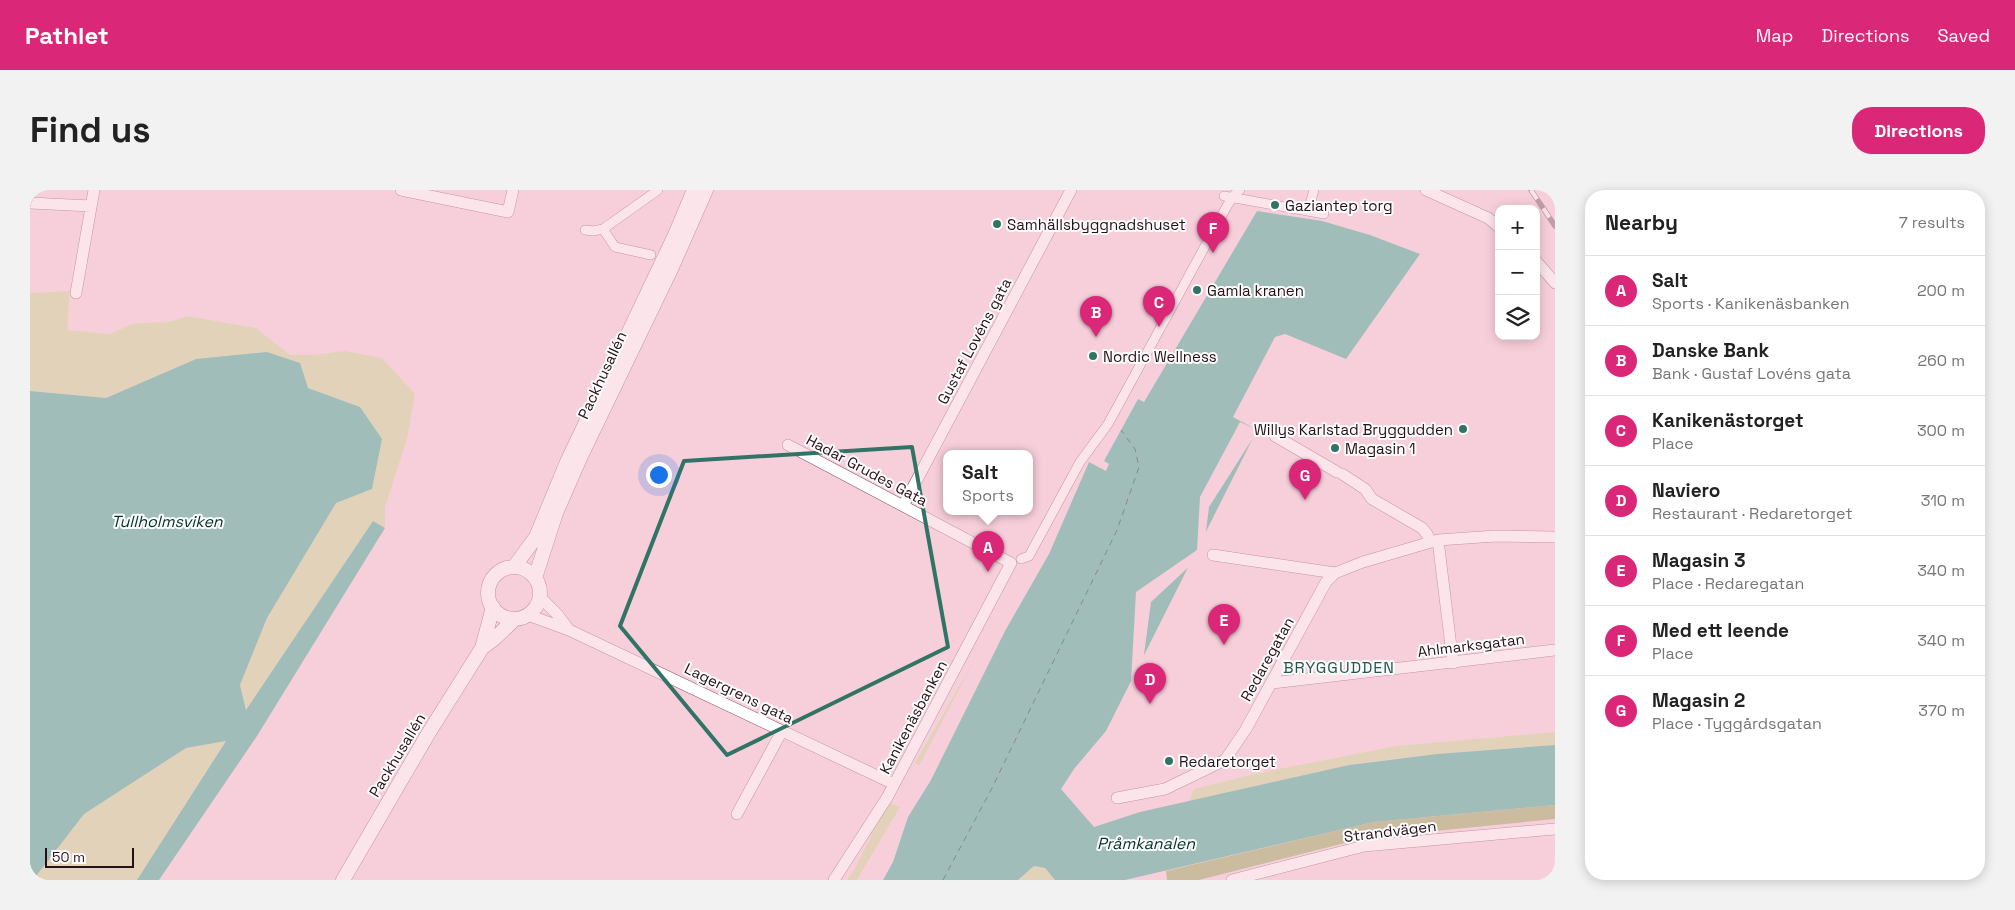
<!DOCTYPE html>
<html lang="en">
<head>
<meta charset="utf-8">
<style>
  :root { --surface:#fff; --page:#f2f2f2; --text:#222; --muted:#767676; --line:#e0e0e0; --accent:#db2777 }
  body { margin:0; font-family:"Space Grotesk",sans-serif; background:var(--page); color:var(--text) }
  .controls { position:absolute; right:15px; top:15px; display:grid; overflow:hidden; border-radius:10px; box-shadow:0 2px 12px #0003 }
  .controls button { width:45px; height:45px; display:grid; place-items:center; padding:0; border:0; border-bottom:1px solid var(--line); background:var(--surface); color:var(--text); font:25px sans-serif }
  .scale { position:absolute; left:15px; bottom:12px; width:89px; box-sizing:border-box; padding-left:5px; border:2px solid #261018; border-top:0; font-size:14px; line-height:18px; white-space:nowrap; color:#261018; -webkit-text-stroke:4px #fcfcfc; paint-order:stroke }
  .you { position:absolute; left:628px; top:284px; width:18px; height:18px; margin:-12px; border:4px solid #fff; border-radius:50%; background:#1a73e8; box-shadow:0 0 0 8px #1a73e833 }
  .badge { display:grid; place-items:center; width:32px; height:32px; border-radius:50%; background:var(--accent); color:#fff; font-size:16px; font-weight:700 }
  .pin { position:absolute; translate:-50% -41px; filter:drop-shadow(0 1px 2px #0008) }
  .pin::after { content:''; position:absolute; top:26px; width:18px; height:15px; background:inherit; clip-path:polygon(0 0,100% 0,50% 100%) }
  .popup { position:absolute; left:913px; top:260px; width:90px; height:65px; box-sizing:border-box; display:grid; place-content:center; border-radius:10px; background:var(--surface); filter:drop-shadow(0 1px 4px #0005); font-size:16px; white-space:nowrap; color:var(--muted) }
  .popup b { font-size:19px; color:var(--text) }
  .popup::after { content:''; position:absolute; left:50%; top:100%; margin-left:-10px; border:10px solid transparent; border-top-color:var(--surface) }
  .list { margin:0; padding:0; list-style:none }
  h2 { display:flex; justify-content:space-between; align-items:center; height:65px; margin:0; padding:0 20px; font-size:21px }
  h2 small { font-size:16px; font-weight:400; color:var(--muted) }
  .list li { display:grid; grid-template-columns:32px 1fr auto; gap:15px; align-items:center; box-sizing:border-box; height:70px; padding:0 20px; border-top:1px solid var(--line) }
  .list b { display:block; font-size:19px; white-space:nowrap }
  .list p { margin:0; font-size:16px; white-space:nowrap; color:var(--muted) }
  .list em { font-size:16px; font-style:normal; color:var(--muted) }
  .icon { flex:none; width:28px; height:28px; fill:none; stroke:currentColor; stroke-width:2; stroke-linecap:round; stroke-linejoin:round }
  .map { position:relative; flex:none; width:1525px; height:690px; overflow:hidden; border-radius:20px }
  header { display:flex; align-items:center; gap:30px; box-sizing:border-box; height:70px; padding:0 25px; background:var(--accent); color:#fff }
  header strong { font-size:24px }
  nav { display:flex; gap:28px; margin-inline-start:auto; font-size:18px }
  .intro { display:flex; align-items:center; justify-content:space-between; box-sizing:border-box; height:120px; padding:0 30px }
  h1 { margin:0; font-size:35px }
  .button { padding:12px 22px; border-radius:20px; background:var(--accent); color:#fff; font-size:18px; font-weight:700 }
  main { display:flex; gap:30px; padding:0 30px }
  aside { flex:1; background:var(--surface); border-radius:20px; box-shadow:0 2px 12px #0003 }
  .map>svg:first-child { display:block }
  .green { fill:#c9d693 }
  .forest { fill:#97a557 }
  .water { fill:#39a691 }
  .pier { fill:#f7cfdb }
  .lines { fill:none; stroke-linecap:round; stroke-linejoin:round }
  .ferry { stroke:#00322a; stroke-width:1; stroke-dasharray:6 5; stroke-linecap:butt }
  .pedestrian-casing { stroke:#844c60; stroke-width:10 }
  .minor-casing { stroke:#844c60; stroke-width:12 }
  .tertiary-casing { stroke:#844c60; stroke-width:15 }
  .pedestrian { stroke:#fff; stroke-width:9 }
  .minor { stroke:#fff; stroke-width:11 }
  .tertiary { stroke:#fff; stroke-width:14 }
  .rail-casing { stroke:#7d5f69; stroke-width:5.5 }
  .rail { stroke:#fcfcfc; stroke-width:4; stroke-dasharray:11; stroke-linecap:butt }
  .marked { fill:none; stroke:#317466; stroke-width:4; stroke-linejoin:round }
  .poi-dot { fill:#317466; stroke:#fcfcfc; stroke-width:2 }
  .labels { text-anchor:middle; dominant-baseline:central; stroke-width:4; stroke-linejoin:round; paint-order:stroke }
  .poi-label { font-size:15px; fill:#261018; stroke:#fcfcfc; text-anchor:start }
  .street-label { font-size:15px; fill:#261018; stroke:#fcfcfc }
  .water-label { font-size:16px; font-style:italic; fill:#00322a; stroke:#fcfcfc }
  .neighbourhood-label { font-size:16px; letter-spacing:1px; fill:#23584d; stroke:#fcfcfc }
</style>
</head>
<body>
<header>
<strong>Pathlet</strong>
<nav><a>Map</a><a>Directions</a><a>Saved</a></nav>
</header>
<div class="intro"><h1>Find us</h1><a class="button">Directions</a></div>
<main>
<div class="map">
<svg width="1525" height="690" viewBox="0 0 1525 690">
  <rect width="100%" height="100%" fill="#f7cfdb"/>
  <path class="green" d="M40,101L37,140L80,144L102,134L143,131L157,126L226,138L260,165H280L315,161L352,168L385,204L377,249L355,317V338L343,331L216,520L210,495L237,428L306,312L342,299L330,217L277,198L166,169L76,208L0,201V103Z
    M946,467L889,576L885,573Z
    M1525,542V555L1407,564L1347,571L1319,575L1159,612L1164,599L1229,583L1366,556Z
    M196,551L107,690H3L53,624L156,558Z
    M858,612L870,617L827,690H817L824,680Z
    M1004,676L1015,678L1025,690H988Z"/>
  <path class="forest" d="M1525,615V629L1335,648L1169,690H1137L1136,681L1344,632Z"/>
  <path class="water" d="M1227,21L1292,31L1340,45L1390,64L1316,169L1255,144L1245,147L1203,227L1227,240L1076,541L1044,579L1031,599L1064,637L1110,622L1319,575L1407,564L1525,555V615L1344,632L1095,690H1025L1015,678L1004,676L988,690H853L863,672L878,627L901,590L975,441L1019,364L1059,272L1076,281L1079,274L1074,271L1108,209L1114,212Z
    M237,162L270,173L278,198L330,217L352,249L342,299L306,313L237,428L210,495L216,520L343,331L355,338L227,546L129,690H107L196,551L156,558L54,624L3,690H0V201L76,208L166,169Z"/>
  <path class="pier" d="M1210,232L1230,241L1226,249L1223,248L1179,317L1175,349L1164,372L1121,412L1113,472L1110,477H1108L1101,491L1106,402L1167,360L1170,307Z"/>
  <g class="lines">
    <path class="ferry" d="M913,690L962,598L1087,340L1109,277L1105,259L1091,240"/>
    <g class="pedestrian-casing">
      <path id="pedestrian" d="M1194,6L1294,24
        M1278,21L1284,0
        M573,39L585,57L621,65
        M555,40L563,41L573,39L628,0
        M991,369L999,366L1050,272L1078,234L1197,16L1205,4L1210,0"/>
    </g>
    <g class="minor-casing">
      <path id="minor" d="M371,0L478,22L483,0
        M1396,0L1458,28L1469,37
        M0,13L61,16
        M1506,71L1525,93
        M46,103L64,0
        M1245,246L1307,282
        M758,255L981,373L858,606L804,690
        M1312,284L1335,299L1342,309L1392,338L1397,344L1400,351
        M873,316L1041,0
        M1408,350L1423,473
        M1183,365L1305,383L1333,372L1408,350L1466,346L1525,347
        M509,406L528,425L539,440
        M498,425L539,440L864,594
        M1242,493L1525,460
        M1087,608L1135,599L1195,570L1216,539L1296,392L1305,383
        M707,624L752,541
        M1202,690L1334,656L1525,639"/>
    </g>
    <g class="tertiary-casing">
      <path id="tertiary" d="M484,377L506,347L537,272L645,45L664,0
        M458 403a26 26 0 1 1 52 0a26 26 0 1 1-52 0Z
        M505,388L526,323L551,266L642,77L676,0
        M452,458L464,449L485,429
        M313,690L398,544L452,458L463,417"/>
    </g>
    <use href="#pedestrian" class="pedestrian"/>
    <use href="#minor" class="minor"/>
    <use href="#tertiary" class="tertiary"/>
    <g class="rail-casing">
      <path id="rail" d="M1501,0L1525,36"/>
    </g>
    <use href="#rail" class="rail"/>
  </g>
  <path d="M0 0H1525V690H0ZM882,257L918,457L697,565L590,436L654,271Z" fill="#f7cfdb" fill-opacity=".55" fill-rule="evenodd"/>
  <path class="marked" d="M882,257L918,457L697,565L590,436L654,271Z"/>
  <g class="poi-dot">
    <circle cx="1245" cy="15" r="5"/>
    <circle cx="967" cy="34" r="5"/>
    <circle cx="1167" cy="100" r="5"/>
    <circle cx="1063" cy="166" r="5"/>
    <circle cx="1433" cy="239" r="5"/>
    <circle cx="1305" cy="258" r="5"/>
    <circle cx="1139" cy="571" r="5"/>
  </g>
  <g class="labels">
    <g class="poi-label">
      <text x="1255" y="15">Gaziantep torg</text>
      <text x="977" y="34">Samhällsbyggnadshuset</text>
      <text x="1177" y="100">Gamla kranen</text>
      <text x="1073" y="166">Nordic Wellness</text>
      <text x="1423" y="239" text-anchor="end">Willys Karlstad Bryggudden</text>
      <text x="1315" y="258">Magasin 1</text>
      <text x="1149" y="571">Redaretorget</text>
    </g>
    <g class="street-label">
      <text transform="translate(944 151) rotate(-62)">Gustaf Lovéns gata</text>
      <text transform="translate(572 185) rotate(-65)">Packhusallén</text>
      <text transform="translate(837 280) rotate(28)">Hadar Grudes Gata</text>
      <text transform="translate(1441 455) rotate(-7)">Ahlmarksgatan</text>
      <text transform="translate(1237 469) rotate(-61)">Redaregatan</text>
      <text transform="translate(709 503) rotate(26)">Lagergrens gata</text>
      <text transform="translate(883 527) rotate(-62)">Kanikenäsbanken</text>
      <text transform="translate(367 565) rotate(-59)">Packhusallén</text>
      <text transform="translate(1360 641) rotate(-7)">Strandvägen</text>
    </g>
    <g class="water-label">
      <text x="137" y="331">Tullholmsviken</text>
      <text x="1116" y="653">Pråmkanalen</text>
    </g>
    <g class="neighbourhood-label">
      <text x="1309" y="477">BRYGGUDDEN</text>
    </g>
  </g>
</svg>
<div class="controls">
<button>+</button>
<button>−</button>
<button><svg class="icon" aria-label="layers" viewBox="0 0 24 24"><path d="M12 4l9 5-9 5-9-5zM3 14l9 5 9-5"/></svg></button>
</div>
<div class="scale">50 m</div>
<div class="you"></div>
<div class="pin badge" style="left:958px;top:382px">A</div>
<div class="popup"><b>Salt</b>Sports</div>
<div class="pin badge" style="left:1066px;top:147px">B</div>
<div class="pin badge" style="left:1129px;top:137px">C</div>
<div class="pin badge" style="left:1120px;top:514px">D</div>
<div class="pin badge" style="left:1194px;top:455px">E</div>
<div class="pin badge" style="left:1183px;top:63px">F</div>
<div class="pin badge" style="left:1275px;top:310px">G</div>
</div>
<aside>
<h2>Nearby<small>7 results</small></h2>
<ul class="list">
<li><span class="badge">A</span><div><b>Salt</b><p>Sports · Kanikenäsbanken</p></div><em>200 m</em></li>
<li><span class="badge">B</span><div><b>Danske Bank</b><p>Bank · Gustaf Lovéns gata</p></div><em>260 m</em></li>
<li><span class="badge">C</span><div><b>Kanikenästorget</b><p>Place</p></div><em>300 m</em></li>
<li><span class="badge">D</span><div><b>Naviero</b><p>Restaurant · Redaretorget</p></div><em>310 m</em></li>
<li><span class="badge">E</span><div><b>Magasin 3</b><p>Place · Redaregatan</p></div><em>340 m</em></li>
<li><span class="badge">F</span><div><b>Med ett leende</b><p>Place</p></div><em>340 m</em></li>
<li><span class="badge">G</span><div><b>Magasin 2</b><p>Place · Tyggårdsgatan</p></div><em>370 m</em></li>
</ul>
</aside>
</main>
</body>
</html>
